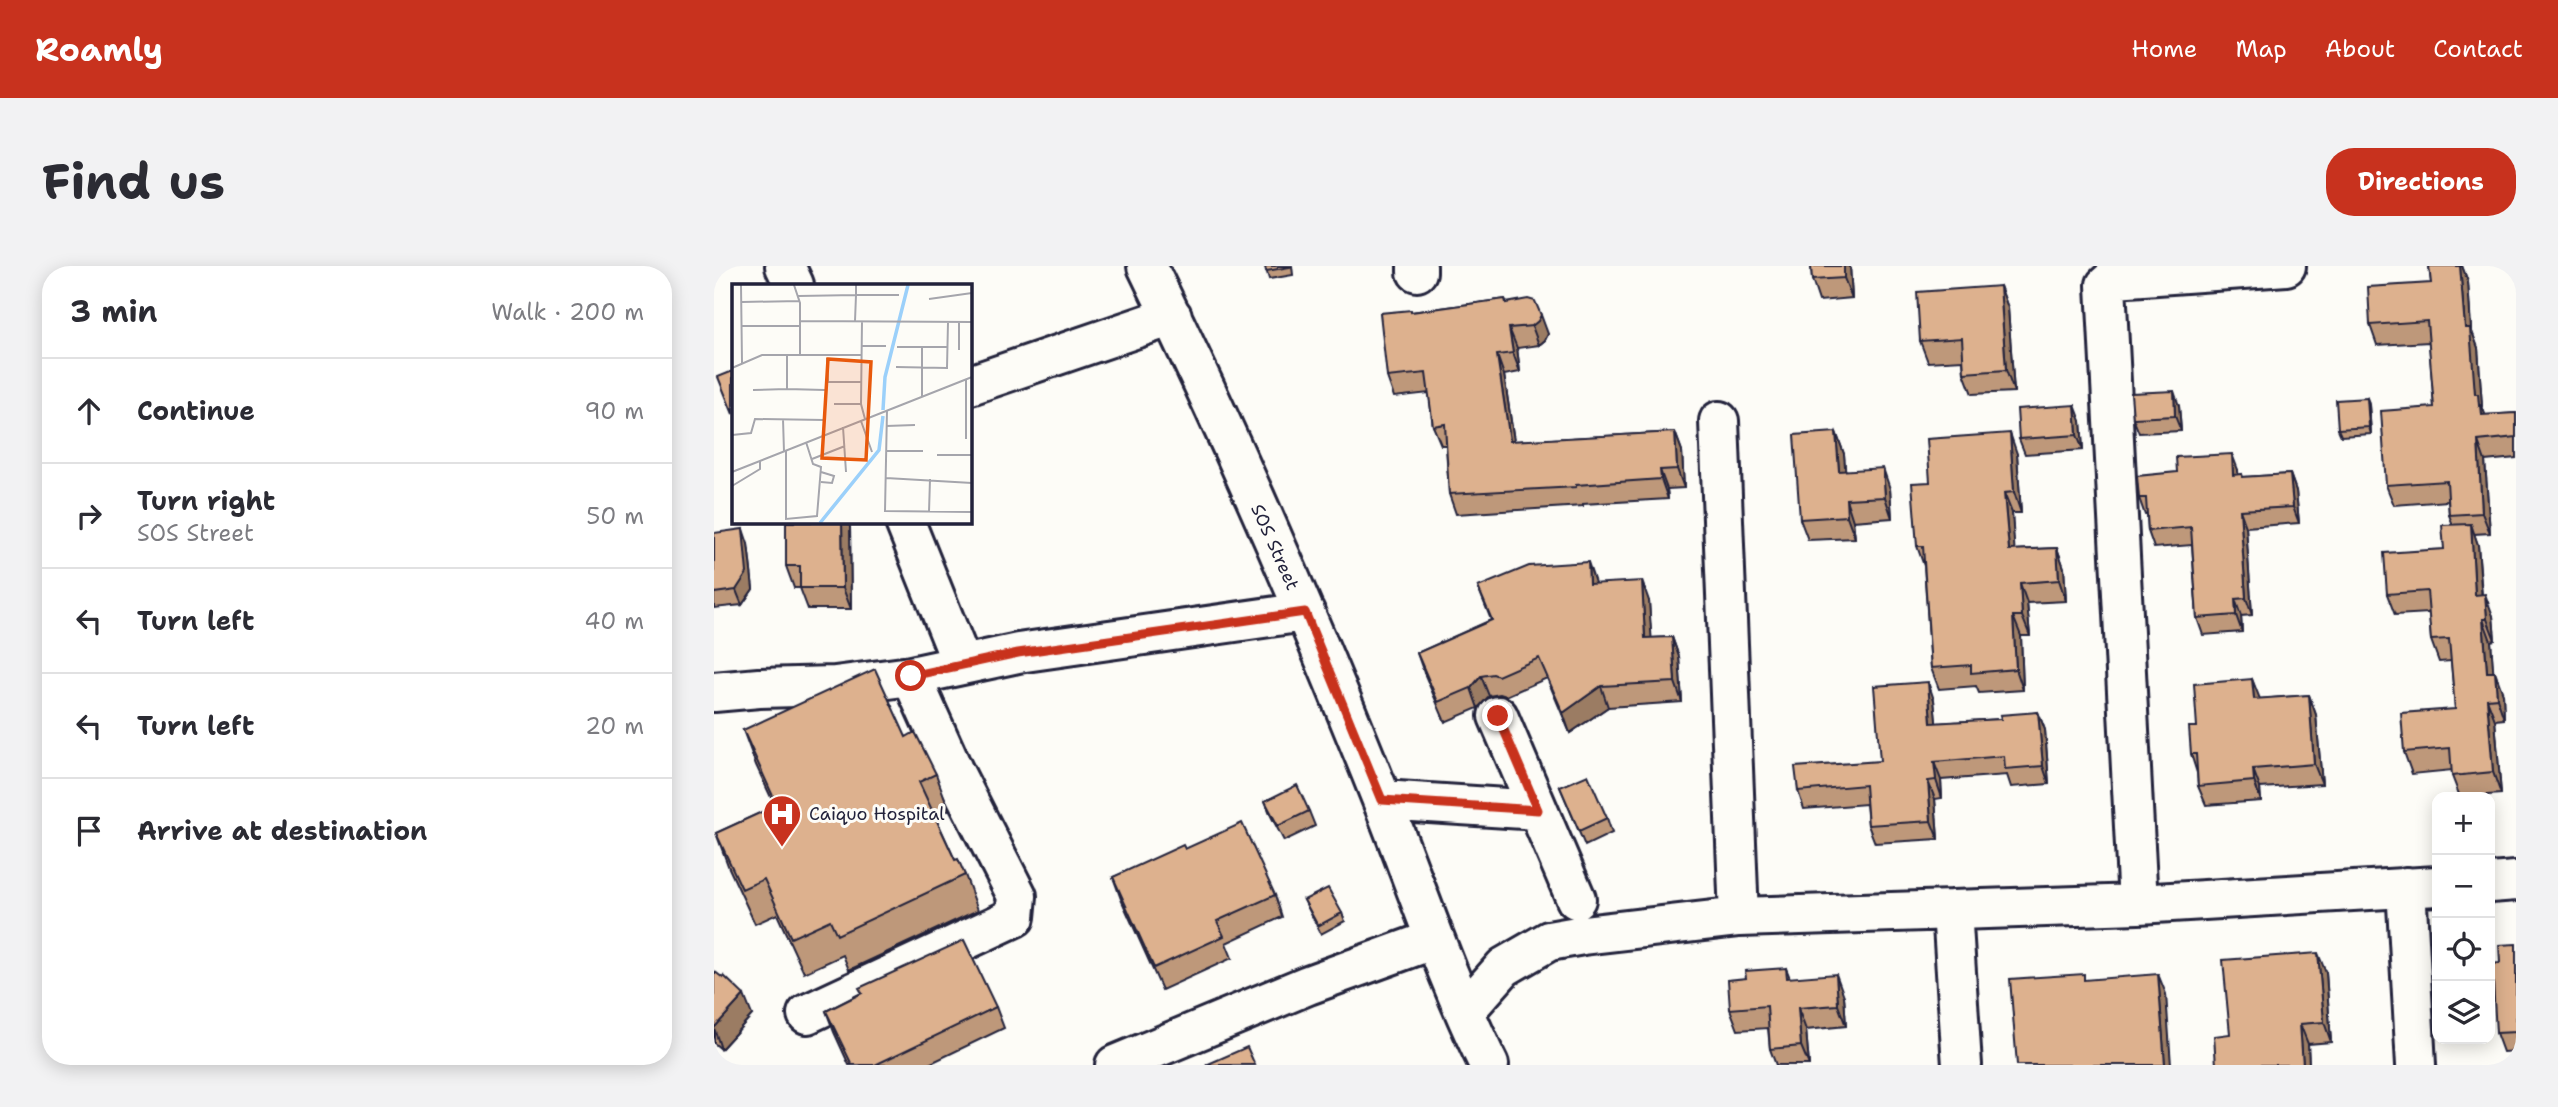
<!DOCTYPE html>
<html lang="en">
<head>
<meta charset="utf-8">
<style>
  :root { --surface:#fff; --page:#f2f2f3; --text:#2b2b33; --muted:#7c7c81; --line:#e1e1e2; --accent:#c8321e }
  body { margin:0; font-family:"Shantell Sans",sans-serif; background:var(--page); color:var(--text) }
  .controls { position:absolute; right:21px; bottom:21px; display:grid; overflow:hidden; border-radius:14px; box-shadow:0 4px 18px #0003 }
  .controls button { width:63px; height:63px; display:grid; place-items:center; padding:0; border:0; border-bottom:2px solid var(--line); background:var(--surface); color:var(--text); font:35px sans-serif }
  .stop { position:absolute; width:21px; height:21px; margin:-16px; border:5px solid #c8321e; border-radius:50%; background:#fff }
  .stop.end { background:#c8321e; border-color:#fff; box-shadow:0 2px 7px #0008 }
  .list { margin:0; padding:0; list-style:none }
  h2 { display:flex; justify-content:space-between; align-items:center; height:91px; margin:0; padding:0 28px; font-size:30px }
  h2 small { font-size:23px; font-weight:400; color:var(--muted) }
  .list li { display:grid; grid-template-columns:46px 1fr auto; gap:21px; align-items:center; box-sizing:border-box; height:105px; padding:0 28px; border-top:2px solid var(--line) }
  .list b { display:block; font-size:26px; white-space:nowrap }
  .list p { margin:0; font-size:23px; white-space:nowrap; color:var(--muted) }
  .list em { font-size:23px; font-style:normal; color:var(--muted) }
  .icon { flex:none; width:38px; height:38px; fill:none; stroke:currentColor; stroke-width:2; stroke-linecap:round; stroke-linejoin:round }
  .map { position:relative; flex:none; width:1802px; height:799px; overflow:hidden; border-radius:28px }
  header { display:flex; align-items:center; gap:42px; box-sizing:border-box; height:98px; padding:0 35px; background:var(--accent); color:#fff }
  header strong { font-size:33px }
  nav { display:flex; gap:38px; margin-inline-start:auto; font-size:24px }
  .intro { display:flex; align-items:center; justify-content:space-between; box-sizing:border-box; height:168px; padding:0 42px }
  h1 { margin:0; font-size:49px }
  .button { padding:18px 32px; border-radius:28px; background:var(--accent); color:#fff; font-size:24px; font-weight:700 }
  main { display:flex; gap:42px; padding:0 42px }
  aside { flex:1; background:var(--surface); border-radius:28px; box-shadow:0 4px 18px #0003 }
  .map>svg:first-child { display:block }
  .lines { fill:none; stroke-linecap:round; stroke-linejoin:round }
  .minor-casing { stroke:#22223b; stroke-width:44 }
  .minor { stroke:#fdfcf7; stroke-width:38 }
  .wall { fill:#be987a; stroke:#22223b; stroke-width:2 }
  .shaded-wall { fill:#9b7c63; stroke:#22223b; stroke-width:2 }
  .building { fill:#ddb18e; stroke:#22223b; stroke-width:2 }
  .route { stroke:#c8321e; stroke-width:9 }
  .labels { text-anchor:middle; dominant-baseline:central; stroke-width:6; stroke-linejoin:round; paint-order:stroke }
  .street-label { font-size:18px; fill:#22223b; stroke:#fdfcf7 }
  .poi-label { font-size:18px; fill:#22223b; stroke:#fdfcf7; text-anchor:start }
  .inset-river { fill:none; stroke:#9bd0fa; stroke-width:3.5 }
  .inset-road { fill:none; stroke:#a5a5ac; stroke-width:2 }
  .view { fill:#e8590c; fill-opacity:0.15; stroke:#e8590c; stroke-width:3.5 }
  .inset-edge { fill:none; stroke:#22223b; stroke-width:3.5 }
</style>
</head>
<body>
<header>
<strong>Roamly</strong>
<nav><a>Home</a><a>Map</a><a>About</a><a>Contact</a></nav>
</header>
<div class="intro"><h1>Find us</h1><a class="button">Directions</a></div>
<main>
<aside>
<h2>3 min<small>Walk · 200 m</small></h2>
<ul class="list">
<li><svg class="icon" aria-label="ahead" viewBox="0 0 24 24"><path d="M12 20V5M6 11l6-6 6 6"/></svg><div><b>Continue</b></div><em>90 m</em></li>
<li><svg class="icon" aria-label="right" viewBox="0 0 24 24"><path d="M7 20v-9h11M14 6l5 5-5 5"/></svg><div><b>Turn right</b><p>SOS Street</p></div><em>50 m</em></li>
<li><svg class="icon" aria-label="left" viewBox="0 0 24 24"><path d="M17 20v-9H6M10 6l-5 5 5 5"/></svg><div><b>Turn left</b></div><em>40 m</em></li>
<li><svg class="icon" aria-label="left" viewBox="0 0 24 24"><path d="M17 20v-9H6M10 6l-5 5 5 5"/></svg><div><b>Turn left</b></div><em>20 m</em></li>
<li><svg class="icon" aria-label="arrive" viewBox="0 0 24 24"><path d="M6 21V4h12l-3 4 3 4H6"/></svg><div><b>Arrive at destination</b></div></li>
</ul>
</aside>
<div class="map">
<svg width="1802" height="799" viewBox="0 0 1802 799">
  <rect width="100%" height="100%" fill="#fdfcf7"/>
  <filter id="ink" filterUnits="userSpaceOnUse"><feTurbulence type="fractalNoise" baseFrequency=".0143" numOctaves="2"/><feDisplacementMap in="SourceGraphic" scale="14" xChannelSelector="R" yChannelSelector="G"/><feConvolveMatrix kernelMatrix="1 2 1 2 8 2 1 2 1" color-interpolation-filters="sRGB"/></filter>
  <g filter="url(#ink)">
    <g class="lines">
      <g class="minor-casing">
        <path id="minor" d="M71,0L80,19
          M433,0C518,174 596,353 668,534C703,622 733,714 775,799
          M703,0V6
          M256,119L458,50
          M1005,155L1025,651
          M191,256L248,398
          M0,426L45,422L121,420L197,410L304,387L591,346
          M784,450L862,633
          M668,534L824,544
          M1776,617L1802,615
          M1692,621L1702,799
          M1424,638L1392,19L1400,12L1572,0
          M1238,644L1248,799
          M751,745L790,701L835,675L869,669L1025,651L1424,638L1723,620
          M93,748L301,651L303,630L239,504L197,410
          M401,799L594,719L721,673"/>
      </g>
      <use href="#minor" class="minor"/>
    </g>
    <path class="wall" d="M551,0H578L579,9L555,13Z
      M1097,0H1136L1138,32L1105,35L1098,14Z
      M1715,0H1748L1754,16L1757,63L1764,82L1768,140L1771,149L1802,147V192L1771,195L1776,267L1760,268L1764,279L1768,328L1779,350L1781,374L1777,375L1779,406L1789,428L1790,453L1781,454L1787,528L1746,531L1738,510V504L1698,508L1690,486L1741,443L1737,395L1725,396L1717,374L1715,347L1681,349L1673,328L1730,283L1739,259L1735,249L1734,235L1680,239L1672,219L1720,141L1715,76L1663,79L1656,59L1717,17Z
      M1286,20L1294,42L1300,126L1258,128L1250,107L1249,94L1214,96L1206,75Z
      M791,33L793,37L834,68L831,74L825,79L803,82L806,106L790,109L800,175L961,166L968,185L970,222L953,223L954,233L869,238V240L742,248L735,228L732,179H727L719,160L715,127L680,131L673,111L698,46Z
      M1653,132L1655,139L1657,168L1627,170L1624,163Z
      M1465,140L1467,165L1425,167L1419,152Z
      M1367,155L1369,184L1311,188L1305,173Z
      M1122,166L1130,188L1131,204L1176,223L1178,252L1139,255L1141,272L1094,274L1086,253Z
      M1303,188L1307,247H1298L1300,284L1343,282L1350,302L1352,335L1313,337L1316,370H1307L1309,424L1265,427L1262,420L1225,423L1217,402L1210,300L1203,280L1216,216Z
      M1524,204V209L1528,208L1529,211L1576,208L1582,225L1585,257L1532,261L1538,349L1527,350L1528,366L1489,369L1483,352L1478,279L1440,282L1434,265L1433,249H1431L1425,232Z
      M72,256H134L136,261L137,343H94L86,322H80L72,300Z
      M0,267L34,278L39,323L28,339L0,342Z
      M881,318L935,335L937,372L958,371L965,391L968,436L894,441L856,467L833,412L792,430L786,428L775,430L764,442L731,456L710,407L703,387L777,354L764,321Z
      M1538,413L1545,433L1595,429L1602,449L1608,518L1546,522L1547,535L1492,539L1484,520L1483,507L1477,488L1483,461Z
      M1220,434L1222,457L1287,453L1324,446L1331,464L1335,518L1297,521L1293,509L1227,514L1228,532L1221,533L1224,573L1161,577L1154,559L1152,538L1090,543L1084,525L1166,495Z
      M29,464L192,471L222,508L235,544L221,550L241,594L251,609L264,644L135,704L129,689L90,707L63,648L41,658L15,602L2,567L61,540L42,499Z
      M846,521L893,552L898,567L871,580Z
      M551,535L595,545L601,560L570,575L557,550Z
      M471,583L561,629L568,651L512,677L518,692L448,724L407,633L399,611Z
      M590,634L628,647L631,655L607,668Z
      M1802,678V785L1789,786L1782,767Z
      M1072,702L1076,712L1130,730L1132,760L1092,764L1095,799H1062L1056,783L1054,762L1024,764L1016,743Z
      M0,705L38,749L7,783L0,777Z
      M1612,707L1617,776L1594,778L1595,799H1502L1516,768Z
      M147,727L282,741L290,762L213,799H135L120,766L112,745Z"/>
    <path class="shaded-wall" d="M1130,0H1136L1138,32L1130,12Z
      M1746,0H1748L1754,16L1757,63L1764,82L1768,140L1775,159V170L1761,128L1751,62Z
      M1286,20L1294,42L1300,126L1292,104Z
      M827,49L834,68L831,74L825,79L818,60Z
      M795,62L803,82L806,106L799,87Z
      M783,89L790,109L803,195L796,175Z
      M1460,125L1465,140L1467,165L1461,150Z
      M1653,132L1655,139L1657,168L1655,161Z
      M1361,139L1367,155L1369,184L1363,169Z
      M961,166L968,185L970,222L963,203Z
      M1122,166L1130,188L1133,226L1125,205Z
      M1296,167L1303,188L1307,247L1300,226Z
      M1764,175L1771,195L1776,267L1768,247Z
      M1518,188L1524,204L1525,226L1519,209Z
      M1169,202L1176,223L1178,252L1171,231Z
      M946,204L953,223L954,233L947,213Z
      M1576,208L1582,225L1585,257L1579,241Z
      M1290,227L1298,247L1302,305L1295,284Z
      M1132,233L1139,255L1141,272L1133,250Z
      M1526,244L1532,261L1538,349L1532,332Z
      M128,256H134L136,261L137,343L129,322Z
      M1757,258L1764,279L1769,350L1761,329Z
      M29,263L34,278L39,323L28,339L22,324Z
      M1343,282L1350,302L1352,335L1345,314Z
      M874,296L881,317L883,339L875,318Z
      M928,315L935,335L939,393L931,372Z
      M1306,317L1313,337L1316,370L1308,350Z
      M1771,328L1779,350L1781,374L1773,353Z
      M1521,333L1527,350L1528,366L1522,349Z
      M1299,350L1307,370L1309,424L1302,403Z
      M1769,353L1777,375L1781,428L1773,406Z
      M958,371L965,391L968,436L961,416Z
      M1781,406L1789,428L1790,453L1783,432Z
      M767,410L775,430L764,442L757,422Z
      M1538,413L1546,433H1540Z
      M1214,416L1220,434L1224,475L1217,457Z
      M887,420L894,441L856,467L849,447Z
      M1595,429L1602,449L1608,518L1600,498Z
      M1773,433L1781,454L1787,528L1779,506Z
      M1324,446L1331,464L1335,518L1329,500Z
      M1220,496L1227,514L1228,532L1222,514Z
      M1539,503L1546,522L1547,535L1540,515Z
      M1214,515L1221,533L1224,573L1217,555Z
      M1604,687L1612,707L1617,776L1610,756Z
      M1122,708L1130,730L1132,760L1124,739Z
      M1444,708L1452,728L1457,799H1451Z
      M30,729L38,749L7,783L0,762Z
      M1084,742L1092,764L1095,799L1087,780Z
      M1586,758L1594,778L1595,799H1589Z"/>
    <path class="building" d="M551,0H576V1L552,5Z
      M1097,0H1130V12L1098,14Z
      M1715,0H1746L1751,62H1756L1761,128H1764L1765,140L1767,139L1768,149L1802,147V171L1764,175L1768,247L1735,249L1733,215L1672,219L1667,145L1720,141L1713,55L1656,59L1654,21L1717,17Z
      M1286,20L1292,104L1250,107L1248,72L1206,75L1203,26Z
      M791,33L792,37L814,33L821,35L827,49L824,55L818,60L795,62L799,87L783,89L796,175L961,166L963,203L946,204L947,213L862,219V221L735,228L731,158L719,160L712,107L673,111L666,47L697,44V46Z
      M19,105V148L4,111Z
      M1460,125L1461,150L1419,152L1417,127Z
      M1653,132L1655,161L1624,163L1622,134Z
      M1361,139L1363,169L1305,173L1303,143Z
      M1122,166L1125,205L1169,202L1171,231L1132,233L1133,250L1086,253L1080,169Z
      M1296,167L1300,226L1290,227L1295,284L1343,282L1345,314L1306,317L1308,350H1299L1302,403L1257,407V399L1217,402L1209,280H1203L1198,217L1216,216L1213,173Z
      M1518,188L1519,209L1528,208V211L1576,208L1579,241L1526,244L1532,332L1521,333L1522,349L1483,352L1477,261L1434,265L1432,232H1425L1423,210L1463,206L1462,191Z
      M72,256H128L129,322H86V300H72Z
      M1757,258L1761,329L1771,328L1773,353H1769L1773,406H1781L1783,432L1773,433L1779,506L1738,510L1736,482L1690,486L1687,447L1741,443L1735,373L1717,374L1713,325L1673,328L1670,287L1730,283L1728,259Z
      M29,263L33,307L22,324L0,327V267Z
      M874,296L875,318L928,315L931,372L958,371L961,416L887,420L849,447L825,392L784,410L779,408L767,410L757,422L724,436L703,387L778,354L764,321L815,300Z
      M161,403L192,471L201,466L222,508L205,516L241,594L244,593L251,609L123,669L116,654L77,672L50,613L28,623L2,567L63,539L29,464Z
      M1538,413L1540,433L1595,429L1600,498L1539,503L1540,515L1484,520L1482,488H1477L1475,461H1483L1480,418Z
      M1214,416L1217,457L1287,453L1286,449L1324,446L1329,500L1291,503L1290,490L1220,496L1222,514L1214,515L1217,555L1154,559L1151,519L1084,525L1081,501L1166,495L1160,420Z
      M874,509L893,552L865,565L846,521Z
      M583,519L595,545L564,560L551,535Z
      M528,557L561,629L503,655L510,670L440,702L399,611L469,579L471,583Z
      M614,622L628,647L604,660L590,634Z
      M250,674L282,741L161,799H138L112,745L148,727L145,722Z
      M1802,678V766L1782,767L1778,698L1786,697L1785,679Z
      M1604,687L1610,756L1586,758L1589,799H1502L1500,770L1516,768L1509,694Z
      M1072,702L1073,712L1122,708L1124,739L1084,742L1087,780L1056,783L1053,740L1016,743L1014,714L1032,712L1031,705Z
      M0,705L9,712L10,710L30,729L0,762Z
      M1370,708V714L1444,708L1451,799H1303L1296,713Z
      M533,781L541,799H492Z"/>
  </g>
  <g class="lines" filter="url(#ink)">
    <path class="route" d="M197,410L304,387L591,346L668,534L824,544L784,450"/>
  </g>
  <defs>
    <g id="hospital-pin" transform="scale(2.0125)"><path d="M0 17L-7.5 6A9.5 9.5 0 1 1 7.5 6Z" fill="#c8321e" stroke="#fdfcf7"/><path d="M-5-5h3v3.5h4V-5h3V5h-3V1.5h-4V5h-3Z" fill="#fff"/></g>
  </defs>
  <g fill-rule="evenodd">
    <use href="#hospital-pin" x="68" y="548"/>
  </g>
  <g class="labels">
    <g class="street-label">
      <text transform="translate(561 281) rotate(66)">SOS Street</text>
    </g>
    <g class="poi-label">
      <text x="95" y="548">Caiquo Hospital</text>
    </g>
  </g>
  <g transform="translate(18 18)">
    <rect width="240" height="240" fill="#fdfcf7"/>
    <path class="inset-river" d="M151,126L153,93L176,1M88,239L147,166L151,132"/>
    <path class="inset-road" d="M9,1L10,79M62,1L68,19V70M124,1V11H167M66,12L124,11L123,37M197,15L240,9M10,18L68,17M68,37L240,38M130,37L129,120L133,135M10,42H68M130,62H154M165,63H216M190,63V112M227,66V39M55,71V105L93,106M95,74L96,98H129M164,83L215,84L216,38M0,84L30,71H129M21,106L55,105M102,120H129M155,126L153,227L240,228M51,135L52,168M129,137L140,168M154,142L183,141M111,143L114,188M0,151L19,149L23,135L93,136M234,155V95M54,167V235L85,232L89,183L81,180L74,158M154,167H191M205,171H240M80,175L113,162M0,188L240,93M89,188L102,192L100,199L89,198M154,194L240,199M0,202L28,185V177M197,228L198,195"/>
    <path class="view" d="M96,75L139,78L134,176L90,174Z"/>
    <rect width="240" height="240" class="inset-edge"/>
  </g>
</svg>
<div class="controls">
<button>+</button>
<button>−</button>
<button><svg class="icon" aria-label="locate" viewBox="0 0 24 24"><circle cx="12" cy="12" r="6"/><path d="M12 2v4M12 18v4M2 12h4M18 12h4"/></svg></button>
<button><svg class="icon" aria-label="layers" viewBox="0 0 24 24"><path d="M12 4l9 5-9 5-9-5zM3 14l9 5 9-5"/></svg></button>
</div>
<div class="stop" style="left:197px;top:410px"></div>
<div class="stop end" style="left:784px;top:450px"></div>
</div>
</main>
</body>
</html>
